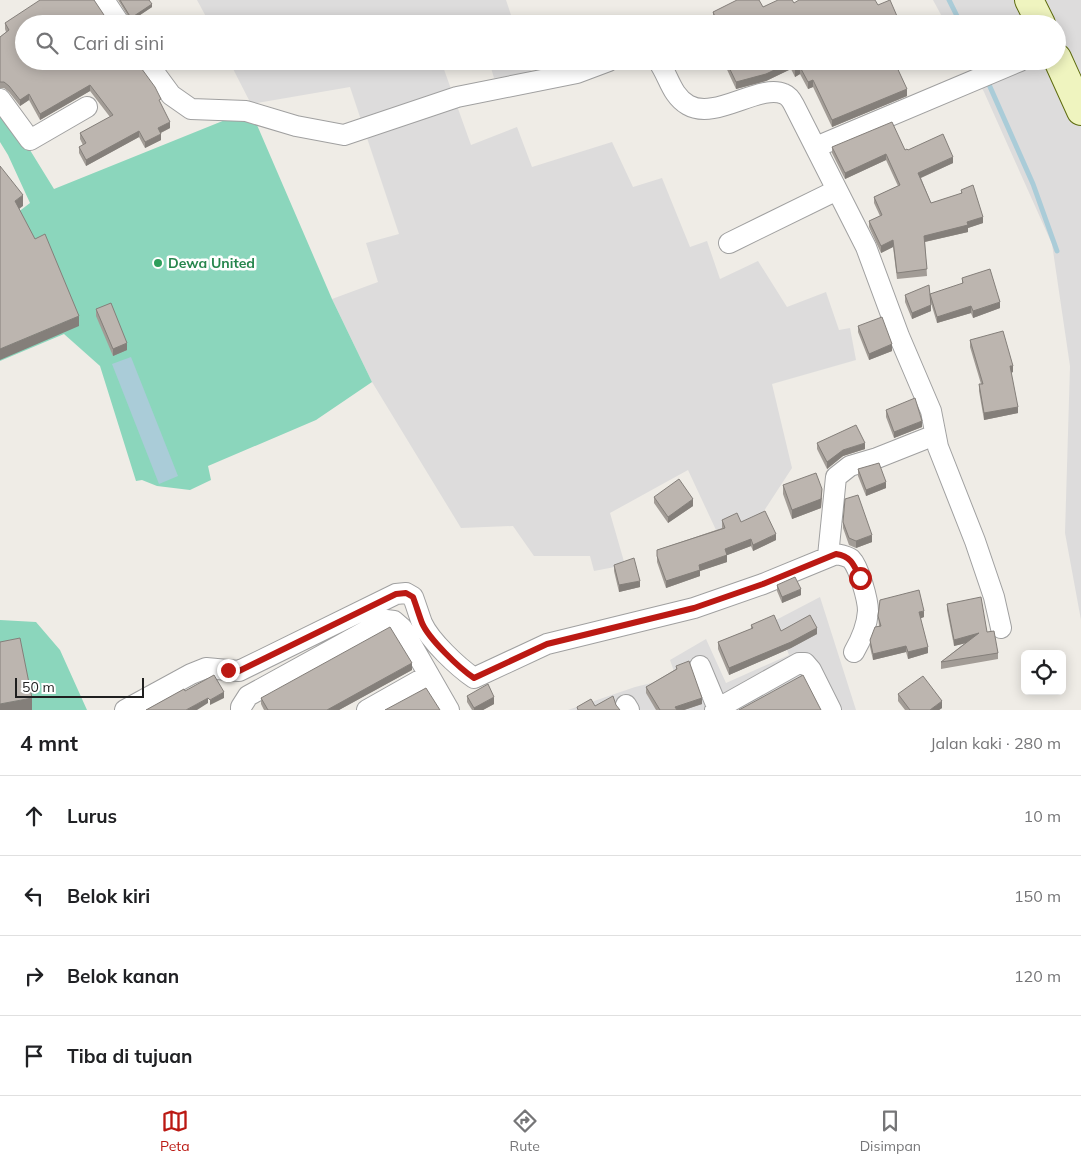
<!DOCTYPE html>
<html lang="id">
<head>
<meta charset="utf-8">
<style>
  :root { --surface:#fff; --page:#f2f2f2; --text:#202124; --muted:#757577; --line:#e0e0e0; --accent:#bb1913 }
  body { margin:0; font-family:Mulish,sans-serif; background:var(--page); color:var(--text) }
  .controls { position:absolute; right:15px; bottom:15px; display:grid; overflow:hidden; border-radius:8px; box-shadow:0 2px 12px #0003 }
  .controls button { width:45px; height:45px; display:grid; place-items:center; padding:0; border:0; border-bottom:1px solid var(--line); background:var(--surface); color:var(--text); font:25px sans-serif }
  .scale { position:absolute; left:15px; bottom:12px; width:129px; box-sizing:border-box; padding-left:5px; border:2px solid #1f1f1f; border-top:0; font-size:14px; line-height:18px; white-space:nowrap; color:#1f1f1f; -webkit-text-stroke:4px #fff; paint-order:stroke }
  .stop { position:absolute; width:15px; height:15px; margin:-11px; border:4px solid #bb1913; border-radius:50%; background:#fff }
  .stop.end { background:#bb1913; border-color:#fff; box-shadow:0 1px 5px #0008 }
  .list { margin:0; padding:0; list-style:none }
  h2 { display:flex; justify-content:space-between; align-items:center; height:65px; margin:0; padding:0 20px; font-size:21px }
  h2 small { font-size:16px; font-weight:400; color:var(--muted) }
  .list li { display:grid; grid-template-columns:32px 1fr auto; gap:15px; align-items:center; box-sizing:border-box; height:80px; padding:0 20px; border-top:1px solid var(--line) }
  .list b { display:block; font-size:19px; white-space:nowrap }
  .list em { font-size:16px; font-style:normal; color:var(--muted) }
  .icon { flex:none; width:28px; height:28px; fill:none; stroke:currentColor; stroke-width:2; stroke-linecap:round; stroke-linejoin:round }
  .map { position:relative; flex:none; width:1081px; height:710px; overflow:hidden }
  .search { position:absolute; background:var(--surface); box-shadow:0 2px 12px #0003; left:15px; right:15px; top:15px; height:55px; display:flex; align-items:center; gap:12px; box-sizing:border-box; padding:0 18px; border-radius:28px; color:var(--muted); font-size:19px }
  .sheet { height:385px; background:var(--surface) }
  nav { display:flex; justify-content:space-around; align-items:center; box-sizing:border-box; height:70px; border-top:1px solid var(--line); background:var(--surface); font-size:14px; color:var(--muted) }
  nav a { display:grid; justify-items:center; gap:2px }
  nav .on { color:var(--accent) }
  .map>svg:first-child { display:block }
  .residential { fill:#dddcdc }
  .pitch { fill:#8bd6bc }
  .water { fill:#aaccd8 }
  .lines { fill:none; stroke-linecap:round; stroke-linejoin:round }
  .stream { stroke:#aaccd8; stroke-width:5 }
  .street-casing { stroke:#a0a0a0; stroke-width:22 }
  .secondary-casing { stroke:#5e6c0f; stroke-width:30 }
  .street { stroke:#fff; stroke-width:20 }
  .secondary { stroke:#eff4bf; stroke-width:28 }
  .wall { fill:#a29c96 }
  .shaded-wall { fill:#847f7a }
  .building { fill:#bcb5af; stroke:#847f7a }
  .route { stroke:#bb1913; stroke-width:6 }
  .leisure-dot { fill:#2e9e5b; stroke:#fff; stroke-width:2 }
  .labels { text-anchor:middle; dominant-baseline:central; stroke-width:5; stroke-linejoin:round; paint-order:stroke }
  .leisure-label { font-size:14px; font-weight:bold; fill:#27864d; stroke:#fff; text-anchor:start }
</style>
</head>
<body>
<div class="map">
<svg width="1081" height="710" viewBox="0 0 1081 710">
  <rect width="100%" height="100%" fill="#efece6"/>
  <path class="residential" d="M197,0H506L514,24H210Z
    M933,0H1081V620L1065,533L1070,366L1052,244L984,92L967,61H1057V24H946Z
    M229,61H441L471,145L517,127L532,167L612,142L633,187L662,178L690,247L707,241L720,279L758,261L787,307L826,292L839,330L850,328L856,360L772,384L792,468L762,514L716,530L688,470L610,513L625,565L594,571L590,556H534L513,526L461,528L372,382L332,299L378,282L366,243L399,234L350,87L251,104Z
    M489,61H528L532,75L494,78Z
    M820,597L856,710H568L635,687L676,677L670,660L706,639L726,683L789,655L776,620Z"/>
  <path class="pitch" d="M0,106L17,129L54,189L235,116L254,118L332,299L372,382L316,420L208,466L211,480L190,490L157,486L142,480L136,481L100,366L64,334L0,361V226L30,203L8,155L0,142Z
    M0,620L36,622L60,650L87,710H0Z"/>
  <path class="water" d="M131,357L178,476L159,484L112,364Z"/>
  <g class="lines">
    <path class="stream" d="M949,0L961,24
      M979,61L984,72
      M987,80L1033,184L1057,251"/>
    <g class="street-casing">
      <path id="street" d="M104,0L120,24
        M146,61L171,95L191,109L246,111L296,126L344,135L457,97L577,73L609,61
        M658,61C669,76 671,95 688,105C715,121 760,83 784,94C789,96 792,101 794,105L866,247L899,336L931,411L938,447L975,541L994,597L1001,628
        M0,99L30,140L87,107
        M816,147L1020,61
        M729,243L837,190
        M828,556L836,477L850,466L877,458L935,435
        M700,666L718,709
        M626,705L629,710
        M125,710L191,674L206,668L239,671L396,594L406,593L413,597C416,605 419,615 422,623C430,641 458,667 474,678L547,644L694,608L763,584L836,554C841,555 847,556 851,559C859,567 868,600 868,611C867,626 861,640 854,652
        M241,710V707L248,696L386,620L394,621L402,628L449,710
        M367,710L429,675
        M715,710L799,663H805L811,670L831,710"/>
    </g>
    <g class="secondary-casing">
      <path id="secondary" d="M1029,0L1041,24
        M1057,58L1081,111"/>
    </g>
    <use href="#street" class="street"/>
    <use href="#secondary" class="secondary"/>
  </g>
  <path class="wall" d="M118,0H149L152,7L131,21Z
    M794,3L878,5L900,24H715L713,19V12L763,7Z
    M5,23L161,105L170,128L161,133V140L145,148L139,137L86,166L79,153V147L83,145L80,139V133L110,117L90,91L40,120L29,100L20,106L9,92L4,88H0V37L6,32L5,29Z
    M723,61H894L907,96L832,127L813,87L808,89L800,74L795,77L791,69L766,81L736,89Z
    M832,147L905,150L953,163L921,178L931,203L961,194V190L983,223L968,228V232L925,242L927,276L897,279L893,247L881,253L869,227V221L880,216L874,203V197L898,186L886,160L845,179L832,153Z
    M962,278L1000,308L973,318L971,313L937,323L931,303V311L912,319L905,302V295L930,296L962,284Z
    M96,309L127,350L113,356L96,316Z
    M858,326L892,351L869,360L858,332Z
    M970,340L1013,372L1011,373L1018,413L984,420L979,391V384H981L970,347Z
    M886,410L922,427L894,438L886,417Z
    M817,443L865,449L843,456L827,469L817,449Z
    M858,469L886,488L866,496L858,476Z
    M783,485L822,498L821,508L792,519L783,494Z
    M654,497L693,506L668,523L654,503Z
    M722,520L741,522L776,540L753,551L751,546L727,555V562L700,571V576L666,588L657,562V550L722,528Z
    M843,522L872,542L856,548L849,545L843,528Z
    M614,565L640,587L619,592L614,571Z
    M777,585L801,595L782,603L777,591Z
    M947,604L987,632L998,653V659L941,669V662L965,643L954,646L947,610Z
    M878,616L924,617L920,618L928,653L908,659L906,652L873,660L870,647V640L879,626Z
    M751,625L781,631L817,634L791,648L729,675L718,649V642L751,629Z
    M676,666L702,704L684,710H656L646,693V687L676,669Z
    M412,670L339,710H264L261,704V698Z
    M898,694L942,708L939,710H905L898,701Z
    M467,696L494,704L483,710H472L467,702Z"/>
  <path class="shaded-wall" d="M152,4V7L131,21V18Z
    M791,62V69L766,81L736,89V82Z
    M800,67V74L795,77V70Z
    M813,80V87L808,89V82Z
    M90,85V91L40,120V114Z
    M907,89V96L832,127V120Z
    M29,94V100L20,106V100Z
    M170,122V128L158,134V128Z
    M139,131V137L86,166V160Z
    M161,134V140L145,148V142Z
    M886,154V160L845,179V173Z
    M953,157V163L918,179V173Z
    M23,195V206L15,212V201Z
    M983,217V223L968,228V232L924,242V236Z
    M893,240V247L881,253V246Z
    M1000,302V308L973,318V311Z
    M931,305V311L912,319V313Z
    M971,306V313L937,323V317Z
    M79,316V326L0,360V349Z
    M127,343V350L113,356V349Z
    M892,344V351L869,360V354Z
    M1010,366H1013V372L1010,373Z
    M1018,407V413L984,420V413Z
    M922,421V427L894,438V432Z
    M865,443V449L843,456L827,469V462L843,450Z
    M886,482V488L866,496V490Z
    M822,489L821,508L792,519V510Z
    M693,499V506L668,523V517Z
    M776,534V540L753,551V545Z
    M872,535V542L856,548V541Z
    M751,539V546L725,556V549Z
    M727,555V562L700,571V576L666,588V581L699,565Z
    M640,581V587L619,592V585Z
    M801,589V595L782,603V597Z
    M924,611V617L919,619V612Z
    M817,628V634L791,648L729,675V668Z
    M979,633V640L954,646V640Z
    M906,646V652L873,660V654Z
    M928,647V653L908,659V652Z
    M412,663V670L339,710H327Z
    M224,692V698L210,705V700Z
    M494,697V704L483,710H474V708Z
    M32,698V710H0V704Z
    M208,698V703L197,710H186Z
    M702,698V704L684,710H675V707Z
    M942,701V708L939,710H930Z"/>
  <path class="building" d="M40,0H94L110,24H24V61H136L155,87L161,99L159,100L170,122L158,128L161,134L145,142L139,131L86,160L79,147L86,143L80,133L113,115L90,85L40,114L29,94L20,100L9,86L4,82H0V37L9,30L5,23Z
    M120,0H149L152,4L131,18Z
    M737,0H759L763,7L778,0H792L794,3L799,0H875L878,5L890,0L900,23L898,24H718L713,12Z
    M726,61H894L907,89L832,120L813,80L808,82L800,67L795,70L791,62L766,74L736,82Z
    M892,122L905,150L907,149L908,150L943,134L953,157L918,173L931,203L962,193L961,190L973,185L983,217L967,222L968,225L924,236L927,269L897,273L893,240L881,246L869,221L882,215L874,197L900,185L886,154L845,173L832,147Z
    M0,166L23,195L15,201L35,239L45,234L79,316L0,349Z
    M990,269L1000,302L973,311L971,306L937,317L930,294L963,283L962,278Z
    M929,285L931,305L912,313L905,295Z
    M111,303L127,343L113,349L96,309Z
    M882,317L892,344L869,354L858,326Z
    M1003,331L1013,366H1010L1018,407L984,413L979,384H983L970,340Z
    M915,398L922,421L894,432L886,410Z
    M856,425L865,443L843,450L827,462L817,443Z
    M879,463L886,482L866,490L858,469Z
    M816,473L822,489L821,499L792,510L783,485Z
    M679,479L693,499L668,517L654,497Z
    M858,495L872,535L856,541L849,538L843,522L845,499Z
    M765,511L776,534L753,545L751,539L725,549L727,555L699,565L700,570L666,581L657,556V550L725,528L722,520L737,513L741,522Z
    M634,558L640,581L619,585L614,565Z
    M795,577L801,589L782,597L777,585Z
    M919,590L924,611L919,612L928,647L908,652L906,646L873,654L870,640L875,627L881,626L878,616L880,600Z
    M981,597L987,632L994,631L998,653L941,662L979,633L954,640L947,604Z
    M774,615L781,631L810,615L817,628L791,642L729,668L718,642L753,628L751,625Z
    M390,627L412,663L327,710H268L261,698Z
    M20,638L32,698L0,704V642Z
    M689,661L702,698L675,707L677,710H660L646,687L677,669L676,666Z
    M214,675L224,692L210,700L208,698L186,710H146L184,689L185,691Z
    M803,675L821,710H739Z
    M923,676L942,701L930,710H910L898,694Z
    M488,684L494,697L474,708L467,696Z
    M426,688L440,710H385Z
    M613,696L616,705L620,710H578L577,707L591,699L595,706Z"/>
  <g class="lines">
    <path class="route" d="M228,670L239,671L396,594L406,593L413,597C416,605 419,615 422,623C429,639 459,668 474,678L547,644L694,608L763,584L836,554C851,556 854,565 860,578"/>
  </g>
  <circle class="leisure-dot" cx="158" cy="263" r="5"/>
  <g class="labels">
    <g class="leisure-label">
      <text x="168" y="263">Dewa United</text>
    </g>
  </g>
</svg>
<div class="controls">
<button><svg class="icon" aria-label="locate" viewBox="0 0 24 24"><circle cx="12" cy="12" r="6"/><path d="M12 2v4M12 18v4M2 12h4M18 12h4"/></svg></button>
</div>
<div class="scale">50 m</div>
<div class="stop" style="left:860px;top:578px"></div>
<div class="stop end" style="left:228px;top:670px"></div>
<div class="search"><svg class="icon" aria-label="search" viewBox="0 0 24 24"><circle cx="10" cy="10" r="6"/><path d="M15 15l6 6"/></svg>Cari di sini</div>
</div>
<section class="sheet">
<h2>4 mnt<small>Jalan kaki · 280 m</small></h2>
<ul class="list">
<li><svg class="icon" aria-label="ahead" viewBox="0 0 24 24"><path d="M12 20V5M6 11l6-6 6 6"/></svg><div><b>Lurus</b></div><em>10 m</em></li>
<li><svg class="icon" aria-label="left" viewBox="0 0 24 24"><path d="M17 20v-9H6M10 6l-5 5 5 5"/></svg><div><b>Belok kiri</b></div><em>150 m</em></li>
<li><svg class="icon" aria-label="right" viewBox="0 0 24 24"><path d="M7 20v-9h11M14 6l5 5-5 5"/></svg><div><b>Belok kanan</b></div><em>120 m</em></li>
<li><svg class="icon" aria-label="arrive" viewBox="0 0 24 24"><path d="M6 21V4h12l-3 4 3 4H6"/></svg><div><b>Tiba di tujuan</b></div></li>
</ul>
</section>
<nav>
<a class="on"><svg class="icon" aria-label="map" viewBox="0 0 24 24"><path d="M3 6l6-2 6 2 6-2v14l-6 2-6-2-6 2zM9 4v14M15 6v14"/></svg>Peta</a>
<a><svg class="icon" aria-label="directions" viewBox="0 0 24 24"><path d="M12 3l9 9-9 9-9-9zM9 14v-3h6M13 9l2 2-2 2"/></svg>Rute</a>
<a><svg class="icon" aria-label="saved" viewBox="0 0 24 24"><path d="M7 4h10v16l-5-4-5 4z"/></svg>Disimpan</a>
</nav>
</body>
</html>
